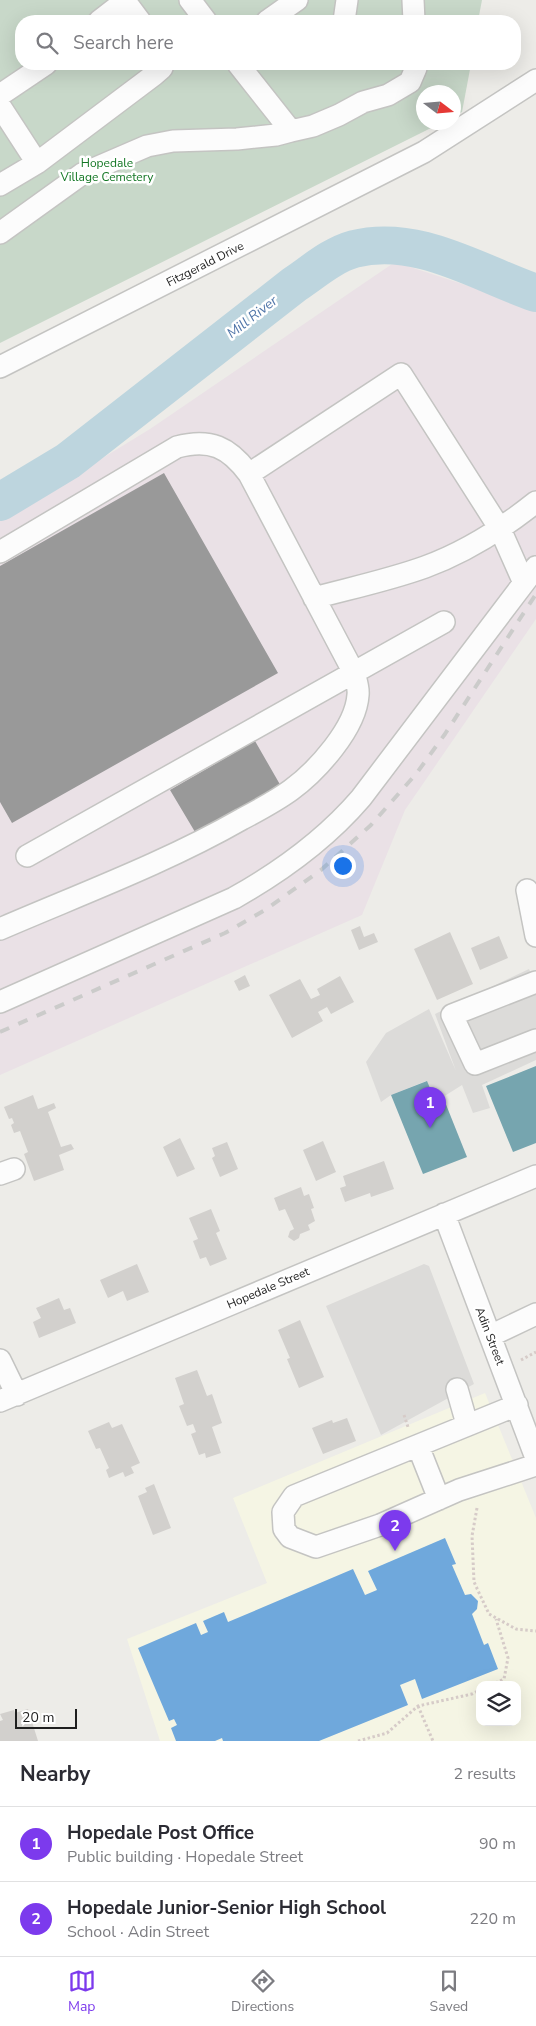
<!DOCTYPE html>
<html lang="en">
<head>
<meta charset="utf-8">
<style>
  :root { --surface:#fff; --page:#f7f7f7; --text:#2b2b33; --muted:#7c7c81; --line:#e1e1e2; --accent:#7c3aed }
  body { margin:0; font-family:"Nunito Sans",sans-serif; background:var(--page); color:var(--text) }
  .controls { position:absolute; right:15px; bottom:15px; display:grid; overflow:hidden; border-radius:10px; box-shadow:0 5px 20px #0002 }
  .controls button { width:45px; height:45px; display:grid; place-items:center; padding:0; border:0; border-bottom:1px solid var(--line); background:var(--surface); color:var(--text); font:25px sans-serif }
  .compass { position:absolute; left:416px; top:85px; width:45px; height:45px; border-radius:50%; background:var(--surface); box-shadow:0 5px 20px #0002; rotate:106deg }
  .scale { position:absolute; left:15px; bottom:12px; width:62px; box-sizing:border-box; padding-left:5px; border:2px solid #1f1f1f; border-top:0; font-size:14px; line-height:18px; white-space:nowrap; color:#1f1f1f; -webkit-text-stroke:4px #fff; paint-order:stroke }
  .you { position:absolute; left:342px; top:865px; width:18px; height:18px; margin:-12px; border:4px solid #fff; border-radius:50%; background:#1a73e8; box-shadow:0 0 0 8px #1a73e833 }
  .badge { display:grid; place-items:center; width:32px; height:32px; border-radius:50%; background:var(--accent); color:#fff; font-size:16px; font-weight:700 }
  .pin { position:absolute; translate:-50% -41px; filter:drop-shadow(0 1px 2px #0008) }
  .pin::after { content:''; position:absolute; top:26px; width:18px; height:15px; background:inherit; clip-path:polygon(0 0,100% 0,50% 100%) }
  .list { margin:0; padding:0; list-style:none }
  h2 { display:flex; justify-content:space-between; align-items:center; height:65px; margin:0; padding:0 20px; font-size:21px }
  h2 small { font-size:16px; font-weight:400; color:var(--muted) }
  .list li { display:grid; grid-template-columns:32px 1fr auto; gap:15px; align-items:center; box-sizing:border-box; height:75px; padding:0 20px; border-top:1px solid var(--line) }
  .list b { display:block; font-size:19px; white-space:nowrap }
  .list p { margin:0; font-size:16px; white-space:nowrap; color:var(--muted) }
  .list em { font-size:16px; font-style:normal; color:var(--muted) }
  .icon { flex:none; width:28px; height:28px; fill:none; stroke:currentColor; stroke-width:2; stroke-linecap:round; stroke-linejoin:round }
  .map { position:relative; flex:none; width:536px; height:1741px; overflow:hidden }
  .search { position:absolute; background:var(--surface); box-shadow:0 5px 20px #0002; left:15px; right:15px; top:15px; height:55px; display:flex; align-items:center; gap:12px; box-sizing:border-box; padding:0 18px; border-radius:20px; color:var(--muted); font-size:19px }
  .sheet { height:215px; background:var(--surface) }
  nav { display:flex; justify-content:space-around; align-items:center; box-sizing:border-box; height:70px; border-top:1px solid var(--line); background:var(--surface); font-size:14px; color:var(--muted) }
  nav a { display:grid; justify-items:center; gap:2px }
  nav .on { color:var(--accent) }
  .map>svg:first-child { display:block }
  .residential { fill:#dcdbd9 }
  .industrial { fill:#eae1e6 }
  .education { fill:#f5f5e4; fill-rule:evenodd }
  .cemetery { fill:#c8d8c9 }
  .schools { fill:#6fa8dc }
  .public { fill:#76a5af }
  .industry { fill:#999 }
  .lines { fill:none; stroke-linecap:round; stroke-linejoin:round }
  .river { stroke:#bdd5de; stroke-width:38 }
  .building { fill:#d2d0cd }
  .minor-casing { stroke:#c4c4c2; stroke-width:24 }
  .path { stroke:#d6cbc8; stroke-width:3; stroke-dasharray:2.5 2.5; stroke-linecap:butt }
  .minor { stroke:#fcfcfc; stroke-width:21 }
  .rail { stroke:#cbcbca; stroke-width:4; stroke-dasharray:10 10; stroke-linecap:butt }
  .labels { text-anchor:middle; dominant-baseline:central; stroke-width:5; stroke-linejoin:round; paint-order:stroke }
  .park-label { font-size:12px; fill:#137724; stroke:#fff }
  .street-label { font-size:12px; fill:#1f1f1f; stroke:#fff }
  .water-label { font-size:14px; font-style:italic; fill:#5176a9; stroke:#fff }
</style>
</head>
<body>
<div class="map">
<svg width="536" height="1741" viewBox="0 0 536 1741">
  <rect width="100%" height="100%" fill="#edece8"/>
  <path class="residential" d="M529,969L536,986V1060L482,1085L490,1108L473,1113L462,1085L443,1097L435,1100L426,1081L391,1095L381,1102L366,1062L386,1033L429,1009L456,1071L435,1014Z
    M424,1264L429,1266L474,1384L381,1435L326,1306Z"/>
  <path class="industrial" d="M395,262L536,308V619L405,810L362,915L0,1075V521L150,429Z"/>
  <path class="education" d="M485,1393L536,1518V1741H160L127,1639L267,1583L233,1498ZM480,1685H517V1722H480Z"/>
  <path class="cemetery" d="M0,0H482L478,21H21V64H471L462,112L454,116V92H424V122L441,123L0,343Z"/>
  <path class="schools" d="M445,1538L456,1564L452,1565L465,1595L471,1594L478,1601L477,1609L472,1614L484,1645L488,1643L498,1669L422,1699L415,1679L400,1685L408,1705L319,1741H223L222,1738L215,1741H176L171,1728L177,1725L174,1719L169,1721L138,1648L196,1623L201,1635L208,1632L203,1621L224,1612L228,1622L353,1569L365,1595L377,1590L368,1571Z"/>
  <path class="public" d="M536,1066V1143L513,1152L486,1086Z
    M427,1081L435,1100L443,1097L467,1157L423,1174L391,1095Z"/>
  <path class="industry" d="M164,473L278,673L12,823L0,802V566Z
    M255,741L282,788L198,837L170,790Z"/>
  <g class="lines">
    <path class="river" d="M0,502L68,461L295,284C313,272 332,255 354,249C418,233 478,273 536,293"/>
  </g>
  <path class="building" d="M360,926L364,937L374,933L378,942L359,950L351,930Z
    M450,932L473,984L437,1000L414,949Z
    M499,936L508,958L480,970L471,948Z
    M245,975L250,986L239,991L234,981Z
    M340,976L354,1002L331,1014L327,1007L318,1012L323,1021L292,1038L269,995L300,979L311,999L320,995L317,989Z
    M33,1095L38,1109L54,1103L56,1108L48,1112L61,1147L71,1144L74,1149L59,1155L64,1170L34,1181L24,1154L28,1152L20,1131L14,1133L11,1125L14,1123L12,1118L9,1119L4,1107Z
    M180,1138L195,1169L177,1177L163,1147Z
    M323,1141L336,1172L316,1181L303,1150Z
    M227,1142L238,1169L220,1177L212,1158L215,1156L212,1148Z
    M384,1161L394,1189L371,1197L370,1193L345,1202L340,1188L346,1186L343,1176Z
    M301,1187L304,1196L309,1194L314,1208L311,1209L315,1221L308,1225L310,1230L300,1234L299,1238L294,1241L288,1237L290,1231L294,1229L285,1209L279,1211L274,1198Z
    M211,1209L220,1231L216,1233L227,1259L210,1266L206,1257L200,1259L193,1241L198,1239L189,1218Z
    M137,1264L149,1292L127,1301L123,1291L108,1298L100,1280Z
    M59,1298L64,1310L70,1308L76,1323L39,1338L33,1322L41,1318L36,1308Z
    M300,1320L324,1377L299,1388L287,1359L290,1358L278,1330Z
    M197,1370L207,1396L212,1394L222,1423L212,1427L221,1453L206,1458L205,1453L199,1455L191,1434L196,1432L193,1424L187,1426L179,1406L184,1404L175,1378Z
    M347,1418L356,1441L323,1454L312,1428L332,1420L333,1423Z
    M109,1422L112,1428L122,1424L140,1463L131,1467L134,1473L125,1477L123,1472L109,1478L106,1470L109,1468L100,1448L96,1449L88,1431Z
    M154,1484L171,1528L153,1535L138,1496L147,1492L145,1488Z
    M28,1709L38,1741H0V1721L3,1720L0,1714L14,1710L15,1713Z"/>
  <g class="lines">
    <g class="minor-casing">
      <path id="minor" d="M126,0L125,1L140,21
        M190,0L206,21
        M413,0L414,21
        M99,21L125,1
        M267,21L297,0
        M344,21L347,0
        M0,95L46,64
        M0,106L37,163
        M291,131L313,126L339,115L363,102L388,95L410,82L416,68V64
        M0,185L37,163L154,75L162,68L163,64
        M0,233L82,174L147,146L173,141L237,139L276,135L291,131L238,64
        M0,367L424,152L536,80
        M249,474L401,374L500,529L524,583
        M0,552L177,447C210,438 229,447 249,474L354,673C356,680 359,688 358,695C356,728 317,771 291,790C276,801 259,810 242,819C165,863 81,894 0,929
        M314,598C351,588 389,580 425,567C466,552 502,529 536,502
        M27,856L444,622
        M527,890L536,936
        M536,982L452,1015L475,1064L536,1040
        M0,1002L234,898C282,871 325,840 361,798L536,567
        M0,1174L14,1169
        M444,1214L536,1458
        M490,1336L536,1314
        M0,1360L17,1395
        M457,1389L467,1424
        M0,1401L536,1176
        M517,1405L294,1496L283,1512L284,1529L290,1537L316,1547L380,1525L459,1490L536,1465
        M418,1446L439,1499"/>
    </g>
    <path class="path" d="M521,1360L536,1352
      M404,1415L408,1427
      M477,1508L472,1536L474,1582L489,1614L516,1629L536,1631
      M491,1685L504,1679L508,1658L496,1619
      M418,1706L433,1741
      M358,1741L387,1733L418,1706L472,1694L480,1690"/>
    <use href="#minor" class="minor"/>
    <path class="rail" d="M0,1032L225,933L265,910L321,870L371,825L416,774L445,734L536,594"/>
  </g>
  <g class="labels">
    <g class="park-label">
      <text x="107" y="163">Hopedale<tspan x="107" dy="14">Village Cemetery</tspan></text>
    </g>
    <g class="street-label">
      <text transform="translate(205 264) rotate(-27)">Fitzgerald Drive</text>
      <text transform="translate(268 1288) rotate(-23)">Hopedale Street</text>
      <text transform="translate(490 1336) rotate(69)">Adin Street</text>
    </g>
    <g class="water-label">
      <text transform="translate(252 317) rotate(-38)">Mill River</text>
    </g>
  </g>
</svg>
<div class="controls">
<button><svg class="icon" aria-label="layers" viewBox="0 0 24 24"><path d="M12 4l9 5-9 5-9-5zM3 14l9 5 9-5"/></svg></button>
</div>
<svg class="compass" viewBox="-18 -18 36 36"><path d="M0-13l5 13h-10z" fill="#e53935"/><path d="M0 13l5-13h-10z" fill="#7c7c81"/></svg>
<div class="scale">20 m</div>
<div class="you"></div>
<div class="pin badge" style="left:430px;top:1128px">1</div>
<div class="pin badge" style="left:395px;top:1551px">2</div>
<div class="search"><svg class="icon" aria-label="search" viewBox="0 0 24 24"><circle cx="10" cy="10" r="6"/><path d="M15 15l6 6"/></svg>Search here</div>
</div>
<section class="sheet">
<h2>Nearby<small>2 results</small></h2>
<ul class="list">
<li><span class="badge">1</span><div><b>Hopedale Post Office</b><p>Public building · Hopedale Street</p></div><em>90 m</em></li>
<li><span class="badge">2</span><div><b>Hopedale Junior-Senior High School</b><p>School · Adin Street</p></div><em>220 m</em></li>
</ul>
</section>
<nav>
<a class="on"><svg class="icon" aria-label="map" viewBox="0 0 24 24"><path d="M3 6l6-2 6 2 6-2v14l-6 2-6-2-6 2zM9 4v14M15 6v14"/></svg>Map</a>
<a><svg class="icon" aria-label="directions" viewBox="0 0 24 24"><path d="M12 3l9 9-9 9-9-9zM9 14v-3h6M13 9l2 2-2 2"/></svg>Directions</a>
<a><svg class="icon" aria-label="saved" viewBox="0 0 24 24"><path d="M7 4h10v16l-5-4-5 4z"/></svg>Saved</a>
</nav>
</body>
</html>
